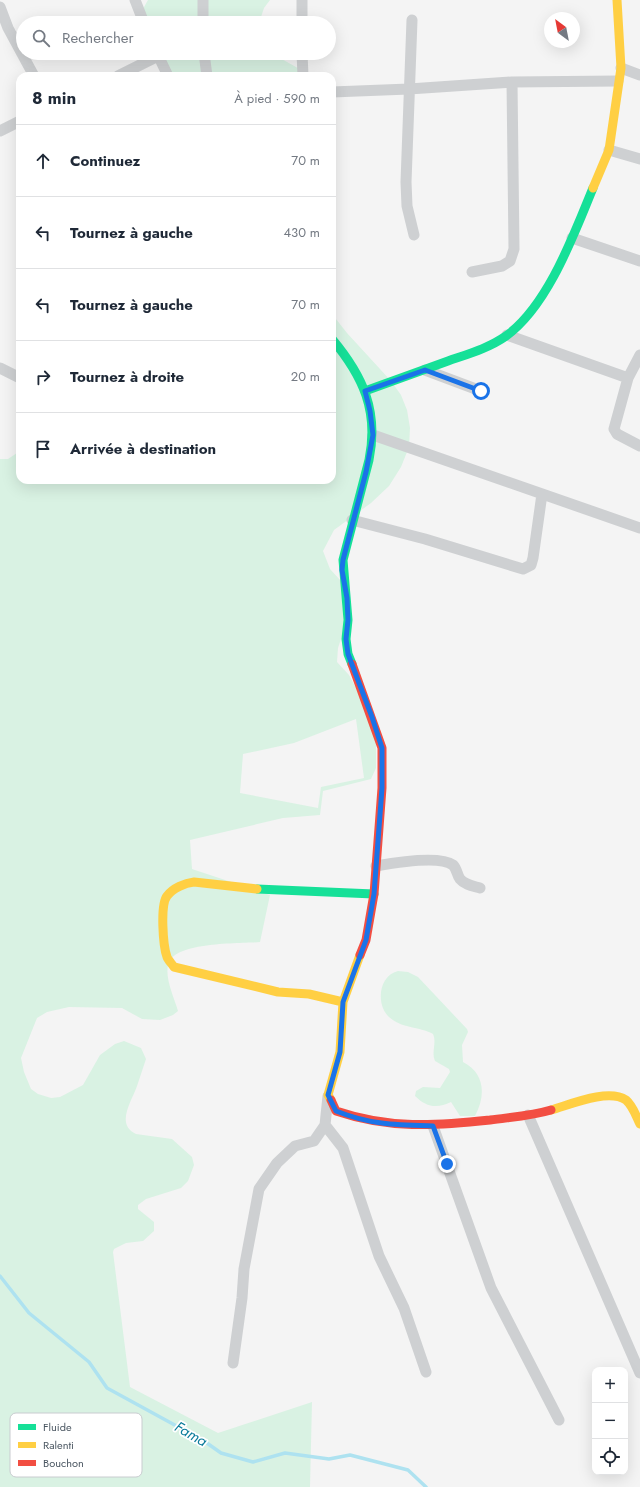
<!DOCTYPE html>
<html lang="fr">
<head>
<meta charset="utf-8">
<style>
  :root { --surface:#fff; --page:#f6f6f7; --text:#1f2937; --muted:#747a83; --line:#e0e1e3 }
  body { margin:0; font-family:Jost,sans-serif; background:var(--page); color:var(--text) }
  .controls { position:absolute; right:12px; bottom:12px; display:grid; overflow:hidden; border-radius:8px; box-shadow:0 4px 16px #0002 }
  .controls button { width:36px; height:36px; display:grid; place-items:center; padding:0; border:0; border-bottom:1px solid var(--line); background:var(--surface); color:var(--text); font:20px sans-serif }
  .compass { position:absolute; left:544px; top:12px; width:36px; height:36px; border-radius:50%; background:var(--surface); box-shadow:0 4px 16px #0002; rotate:328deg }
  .stop { position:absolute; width:12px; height:12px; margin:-9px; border:3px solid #1a73e8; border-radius:50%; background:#fff }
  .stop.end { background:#1a73e8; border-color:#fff; box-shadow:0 1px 4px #0008 }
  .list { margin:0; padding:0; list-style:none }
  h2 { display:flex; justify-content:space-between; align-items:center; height:52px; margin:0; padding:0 16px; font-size:17px }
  h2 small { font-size:13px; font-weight:400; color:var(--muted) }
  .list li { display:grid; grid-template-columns:26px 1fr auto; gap:12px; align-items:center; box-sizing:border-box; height:72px; padding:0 16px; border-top:1px solid var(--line) }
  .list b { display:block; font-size:15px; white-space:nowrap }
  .list em { font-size:13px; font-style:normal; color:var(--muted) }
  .icon { flex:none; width:22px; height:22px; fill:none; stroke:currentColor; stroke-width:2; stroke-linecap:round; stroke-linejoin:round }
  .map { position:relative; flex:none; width:640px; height:1487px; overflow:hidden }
  .search { position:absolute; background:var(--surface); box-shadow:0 4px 16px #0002; left:16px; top:16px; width:320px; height:44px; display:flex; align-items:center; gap:10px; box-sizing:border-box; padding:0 14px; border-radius:22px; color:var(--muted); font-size:15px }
  .panel { position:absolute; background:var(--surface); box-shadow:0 4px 16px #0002; left:16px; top:72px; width:320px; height:412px; border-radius:12px }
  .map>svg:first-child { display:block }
  .green { fill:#d9f2e3; fill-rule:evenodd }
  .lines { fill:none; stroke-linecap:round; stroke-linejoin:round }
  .stream { stroke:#aee2f0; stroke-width:3.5 }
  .street { stroke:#ced0d2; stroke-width:11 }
  .fast { stroke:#16e098; stroke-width:9 }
  .slow { stroke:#ffcf43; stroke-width:9 }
  .jam { stroke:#f24e42; stroke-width:9 }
  .route { stroke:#1a73e8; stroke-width:5 }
  .labels { text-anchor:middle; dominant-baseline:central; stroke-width:3.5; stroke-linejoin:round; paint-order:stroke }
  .water-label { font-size:15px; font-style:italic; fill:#0c7c9b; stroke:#fff }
  .key { fill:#fff; stroke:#c9ccd0; stroke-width:1 }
  .key-label { font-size:11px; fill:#4a5661 }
</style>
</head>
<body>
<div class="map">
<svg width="640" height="1487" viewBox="0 0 640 1487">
  <rect width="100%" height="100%" fill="#f4f4f4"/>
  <path class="green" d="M148,0H270L264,8L259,23H135Z
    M152,53H271L312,76H175Z
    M332,314L347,333L391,381L401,395L407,410L410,428L409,447L401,467L389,486L371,503L334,530L323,551L330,569L341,581L344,630L338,648L337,662L349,675L376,725V768L371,779L323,791L320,815L283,818L190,840L192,869L270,895L260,942C241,944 173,941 168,965C165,979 174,997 178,1011L173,1015L160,1020L142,1019L122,1008L69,1007L47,1012L37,1018L21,1058L24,1072L31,1089L38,1094L51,1098L60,1097L83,1085L100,1055L115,1044L124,1041L141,1048L146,1059C143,1068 140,1077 137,1086C132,1101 115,1124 136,1134L172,1139L192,1157L194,1165L188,1181L181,1188L146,1199L138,1205V1209L154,1222V1231L143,1241L126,1243L114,1249L113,1252L130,1387L218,1433L312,1402L310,1487H0V459H8L20,451V480H332ZM356,719L364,778L321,787L318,808L240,793L243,754L294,743Z
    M398,971L408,972L418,977L467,1029L468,1032L462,1045L463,1062C485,1073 486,1096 475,1116H460L451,1102C437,1109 426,1107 415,1096L416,1091L423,1087L440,1088L450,1072L449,1069L435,1061C431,1052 437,1043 433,1034C419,1026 402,1029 389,1017C376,1005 378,976 398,971Z"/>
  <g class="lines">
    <path class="stream" d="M0,1276L29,1313L89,1362L107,1388L204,1441L221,1453L253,1462L285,1453L329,1459L350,1455L408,1470L426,1487"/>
    <path class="street" d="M135,0L144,23
      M203,0V23
      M302,0V23
      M0,7L8,28L34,76
      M412,20L406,182L407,206L414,235
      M157,53L168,76
      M204,53L207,76
      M302,53L303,76
      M621,68L640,75
      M118,76L158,56
      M332,92L409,89L512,82L618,81
      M0,131L20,121
      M609,150L640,159
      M572,238L640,261
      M472,272L502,266L510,261L514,249L512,82
      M507,335L628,378
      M640,355L628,378L614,429L617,434L640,446
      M0,368L20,378
      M425,370L481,391
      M373,435L640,528
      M352,520L425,539L523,569L531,565L533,558L542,494
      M376,866C393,863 439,855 453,865C457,869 457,875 460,879C465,885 473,886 480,888
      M528,1115L640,1373
      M325,1125L343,1148L379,1256L404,1308L426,1372
      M433,1126L491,1288L559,1420
      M233,1363L242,1298L244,1269L259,1189L277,1163L295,1146L314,1141L325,1125L328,1096"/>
    <path class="fast" d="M332,339C363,376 379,411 369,460L343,560L348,620L346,639L348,654L352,664
      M365,391C393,381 420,371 448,361C468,354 489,348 506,336C548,306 574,234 593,188
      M257,889L374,894"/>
    <path class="slow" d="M593,188L609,150L621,68L617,0
      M257,889L194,882C185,883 173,888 167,896C160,905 163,946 167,957C168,960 172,964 174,967L278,992L309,994L343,1002
      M331,1100L328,1095L340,1052L343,1002L360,955
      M551,1110C569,1105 608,1088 626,1100C633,1106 636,1116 640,1124"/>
    <path class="jam" d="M352,664L382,748V788L374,894L366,940L360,955
      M331,1100L336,1111C389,1129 435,1126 490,1120C511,1117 531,1116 551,1110"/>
  </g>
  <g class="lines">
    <path class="route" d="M447,1164L433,1126C396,1125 371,1125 336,1111L328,1095L340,1052L343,1002L366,940L374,894L382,788V748L372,717L348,654L346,639L348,620L347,598L342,570L343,560L366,472L373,435L370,411L365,391L425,370L481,391"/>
  </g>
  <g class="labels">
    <g class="water-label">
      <text transform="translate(191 1434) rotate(30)">Fama</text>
    </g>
  </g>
  <rect x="10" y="1413" width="132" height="64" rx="6" class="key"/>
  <rect x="18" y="1424" width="18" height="6" fill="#16e098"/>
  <rect x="18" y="1442" width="18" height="6" fill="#ffcf43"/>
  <rect x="18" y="1460" width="18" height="6" fill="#f24e42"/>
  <g class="key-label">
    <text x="43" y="1431">Fluide</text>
    <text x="43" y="1449">Ralenti</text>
    <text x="43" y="1467">Bouchon</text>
  </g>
</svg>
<div class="controls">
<button>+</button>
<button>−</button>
<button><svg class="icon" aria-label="locate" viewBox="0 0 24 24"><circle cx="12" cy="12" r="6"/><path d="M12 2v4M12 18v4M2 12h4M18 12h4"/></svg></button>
</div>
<svg class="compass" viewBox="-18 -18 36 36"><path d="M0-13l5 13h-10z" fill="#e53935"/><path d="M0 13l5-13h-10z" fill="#747a83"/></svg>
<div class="stop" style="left:481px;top:391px"></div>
<div class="stop end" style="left:447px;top:1164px"></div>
<div class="search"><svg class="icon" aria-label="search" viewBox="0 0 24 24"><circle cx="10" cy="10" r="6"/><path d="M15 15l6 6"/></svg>Rechercher</div>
<section class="panel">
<h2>8 min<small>À pied · 590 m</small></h2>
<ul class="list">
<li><svg class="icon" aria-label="ahead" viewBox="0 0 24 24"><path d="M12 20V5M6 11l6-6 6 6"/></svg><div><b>Continuez</b></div><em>70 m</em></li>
<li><svg class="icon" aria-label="left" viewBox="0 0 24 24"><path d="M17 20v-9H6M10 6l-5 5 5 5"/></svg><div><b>Tournez à gauche</b></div><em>430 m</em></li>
<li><svg class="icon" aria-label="left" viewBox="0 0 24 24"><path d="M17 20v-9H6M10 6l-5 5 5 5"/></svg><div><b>Tournez à gauche</b></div><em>70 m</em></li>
<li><svg class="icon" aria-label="right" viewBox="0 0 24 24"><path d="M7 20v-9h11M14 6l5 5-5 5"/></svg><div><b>Tournez à droite</b></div><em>20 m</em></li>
<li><svg class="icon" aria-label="arrive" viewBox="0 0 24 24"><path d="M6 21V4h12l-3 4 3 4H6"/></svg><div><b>Arrivée à destination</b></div></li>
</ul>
</section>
</div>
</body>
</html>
